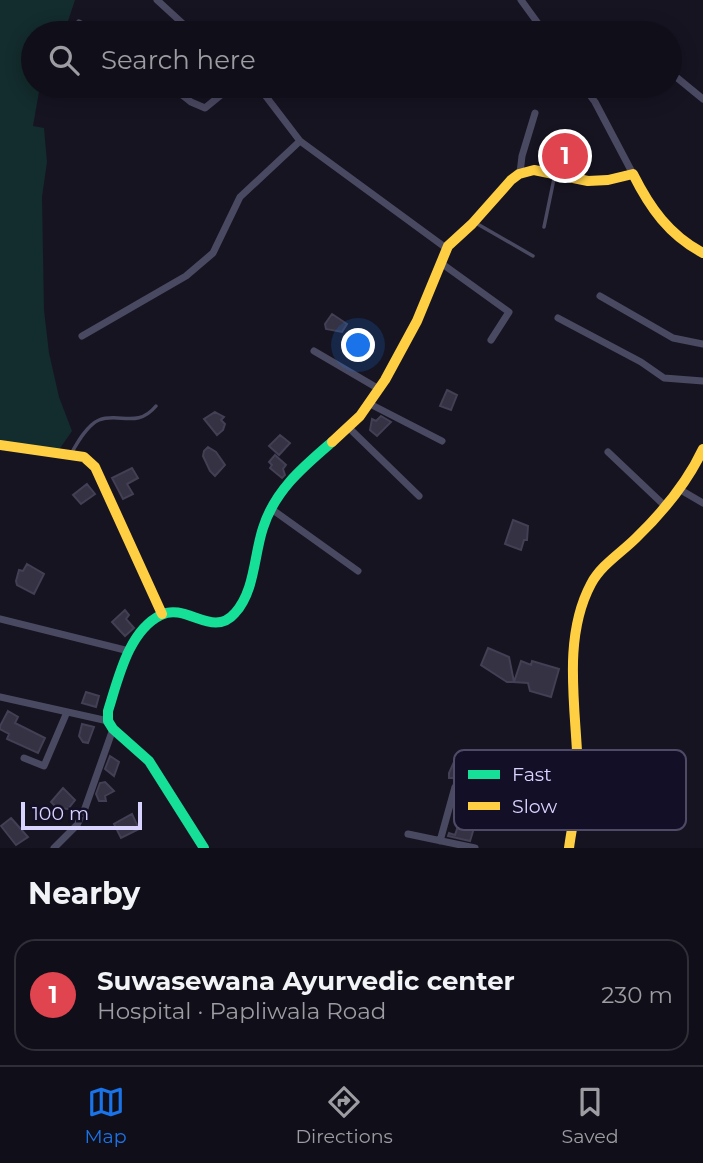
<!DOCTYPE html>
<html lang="en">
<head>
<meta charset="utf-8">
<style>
  :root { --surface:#100f19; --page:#1e1d26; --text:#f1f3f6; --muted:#9c9ca2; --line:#302f38; --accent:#1a73e8 }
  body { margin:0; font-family:Montserrat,sans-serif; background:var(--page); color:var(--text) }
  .scale { position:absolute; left:21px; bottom:18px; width:121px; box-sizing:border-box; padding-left:7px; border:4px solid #d9d4ff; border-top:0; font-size:19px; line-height:24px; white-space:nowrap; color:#d9d4ff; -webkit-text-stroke:5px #130f26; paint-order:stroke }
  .you { position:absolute; left:359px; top:346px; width:24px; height:24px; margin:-18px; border:5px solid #fff; border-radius:50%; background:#1a73e8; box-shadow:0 0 0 10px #1a73e833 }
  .badge { display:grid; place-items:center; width:46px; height:46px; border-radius:50%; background:var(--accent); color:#fff; font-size:23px; font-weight:700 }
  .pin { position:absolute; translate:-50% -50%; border:4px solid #fff; box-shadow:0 2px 7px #0006 }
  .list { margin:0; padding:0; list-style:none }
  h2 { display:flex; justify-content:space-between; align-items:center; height:91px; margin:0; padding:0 28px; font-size:30px }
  h2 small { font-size:23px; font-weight:400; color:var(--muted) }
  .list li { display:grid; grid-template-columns:46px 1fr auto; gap:21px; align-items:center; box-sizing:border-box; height:112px; margin:0 14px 14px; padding:0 14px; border:2px solid var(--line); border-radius:21px }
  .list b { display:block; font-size:26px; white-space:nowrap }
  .list p { margin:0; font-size:23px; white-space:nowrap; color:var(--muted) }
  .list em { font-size:23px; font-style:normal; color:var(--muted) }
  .icon { flex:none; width:38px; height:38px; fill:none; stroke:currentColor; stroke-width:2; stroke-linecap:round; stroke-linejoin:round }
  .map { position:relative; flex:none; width:703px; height:848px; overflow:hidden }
  .search { position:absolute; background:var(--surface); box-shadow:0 4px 18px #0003; left:21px; right:21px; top:21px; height:77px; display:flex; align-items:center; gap:18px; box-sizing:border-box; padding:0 24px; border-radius:38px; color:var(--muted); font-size:26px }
  .sheet { height:217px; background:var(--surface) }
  nav { display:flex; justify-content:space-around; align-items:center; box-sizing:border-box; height:98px; border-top:2px solid var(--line); background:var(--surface); font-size:19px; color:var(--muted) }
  nav a { display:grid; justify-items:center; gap:4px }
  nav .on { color:var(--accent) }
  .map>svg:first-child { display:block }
  .green { fill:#132c2d }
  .building { fill:#343243; stroke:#433f54; stroke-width:2 }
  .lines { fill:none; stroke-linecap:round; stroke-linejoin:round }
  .lane { stroke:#4a4962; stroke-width:3.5 }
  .street { stroke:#4a4962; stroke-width:7 }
  .fast { stroke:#16e098; stroke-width:10 }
  .slow { stroke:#ffcf43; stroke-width:10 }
  .key { fill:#130f26; stroke:#4e4a67; stroke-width:2 }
  .key-label { font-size:19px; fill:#d9d4ff }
</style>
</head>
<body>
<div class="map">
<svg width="703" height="848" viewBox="0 0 703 848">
  <rect width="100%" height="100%" fill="#161421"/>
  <path class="green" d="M0,0H75L64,33H33V86H40L33,126L44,128L47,162L42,197L44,310L49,353L59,397L72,431L56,454L0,445Z"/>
  <path class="building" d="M332,314L347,324L342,332L326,329L325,324Z
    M447,390L457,395L451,410L440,406Z
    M215,412L224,417L221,420L225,424L223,430L217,435L204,419Z
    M381,416L391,422L377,436L370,430L372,419L376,421Z
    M280,435L290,443L279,455L269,446Z
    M208,447L216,452L225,465L215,476L210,471L203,456L204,451Z
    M275,455L286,465L283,469L285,475L282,478L270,468L272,465L269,462Z
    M132,468L138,478L127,484L133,494L123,499L112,478Z
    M87,484L95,494L81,504L73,495Z
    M513,520L528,526L527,540H524L521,550L505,544Z
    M27,564L44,574L34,594L17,585L16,581L19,570L23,571Z
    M125,610L129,615L126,619L134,628L125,636L112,622Z
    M488,648L509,657L514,682H507L481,665Z
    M521,661L531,665L532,661L559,669L551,697L530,691L528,683L514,682Z
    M86,692L99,696L96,707L82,703Z
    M8,711L18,717L15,723L45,738L38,753L7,739L9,734L0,729V726Z
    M82,724L94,727L88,743L83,742L79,736Z
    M110,756L119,762L114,776L105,769Z
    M454,762L469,769L456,778H449V773Z
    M105,782L114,791L105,796L106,801H99L96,794L100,783Z
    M63,788L75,800L68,809L57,808L51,802Z
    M132,814L139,829L121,838L114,824Z
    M11,818L28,837L16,845L1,826Z
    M459,823L474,828L470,841L448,836L449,833L455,835Z"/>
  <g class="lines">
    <path class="lane" d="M474,222L533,256
      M544,227L555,174
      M71,454C77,443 87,425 99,420C119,412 137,429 156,406"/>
    <path class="street" d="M157,0L193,33
      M521,0L545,33
      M79,23L95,33
      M638,29L640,33
      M670,72L703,99
      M171,86L191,102L205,108L232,86
      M258,86L300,141L446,248
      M583,86L595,102L633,174
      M520,173L522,156L535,113
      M441,263L509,312L491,340
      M600,296L673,338L703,344
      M558,318L641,362L664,378L703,381
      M82,336L186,276L213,253L240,197L300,141
      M314,351L379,389
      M370,404L442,441
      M348,427L419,496
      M608,452L665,506
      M679,489L703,503
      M270,508L358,571
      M0,619L129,651
      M0,697L108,721
      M24,758L44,766L67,712
      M408,834L475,848
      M440,841L455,787
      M54,848L77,825L84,811L113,729"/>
    <path class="fast" d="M204,848L149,761L113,729L108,721V711C118,680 128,631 161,615C186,602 213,639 235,613C255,591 254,555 263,528C275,490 303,467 332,442"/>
    <path class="slow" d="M332,442L360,416L385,380L417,321L448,246L472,224L511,180L519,174L534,170L588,181L608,180L633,174C650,208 669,235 703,253
      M0,445L84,457L95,467L162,614
      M569,848C572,825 578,802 578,779C578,717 560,642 591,584C601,565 621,553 636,538C663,512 687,483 703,449"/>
  </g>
  <rect x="454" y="750" width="232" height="80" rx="10" class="key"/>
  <rect x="468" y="770" width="32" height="9" fill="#16e098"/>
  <rect x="468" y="802" width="32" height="8" fill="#ffcf43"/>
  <g class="key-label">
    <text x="512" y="781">Fast</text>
    <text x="512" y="813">Slow</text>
  </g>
</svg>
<div class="scale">100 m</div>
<div class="you"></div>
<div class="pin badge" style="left:565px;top:156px;background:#e0444e">1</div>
<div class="search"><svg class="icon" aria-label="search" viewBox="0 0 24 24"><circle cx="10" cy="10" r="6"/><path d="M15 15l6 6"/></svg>Search here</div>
</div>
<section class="sheet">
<h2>Nearby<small></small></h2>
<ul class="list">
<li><span class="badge" style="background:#e0444e">1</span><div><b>Suwasewana Ayurvedic center</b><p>Hospital · Papliwala Road</p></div><em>230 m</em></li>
</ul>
</section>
<nav>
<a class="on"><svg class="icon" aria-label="map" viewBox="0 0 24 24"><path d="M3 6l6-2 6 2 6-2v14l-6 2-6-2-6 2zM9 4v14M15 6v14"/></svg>Map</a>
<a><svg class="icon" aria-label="directions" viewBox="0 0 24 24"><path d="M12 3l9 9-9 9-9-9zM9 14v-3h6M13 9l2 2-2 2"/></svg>Directions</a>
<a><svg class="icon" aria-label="saved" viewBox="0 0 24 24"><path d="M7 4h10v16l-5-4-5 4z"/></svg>Saved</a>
</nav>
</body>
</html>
